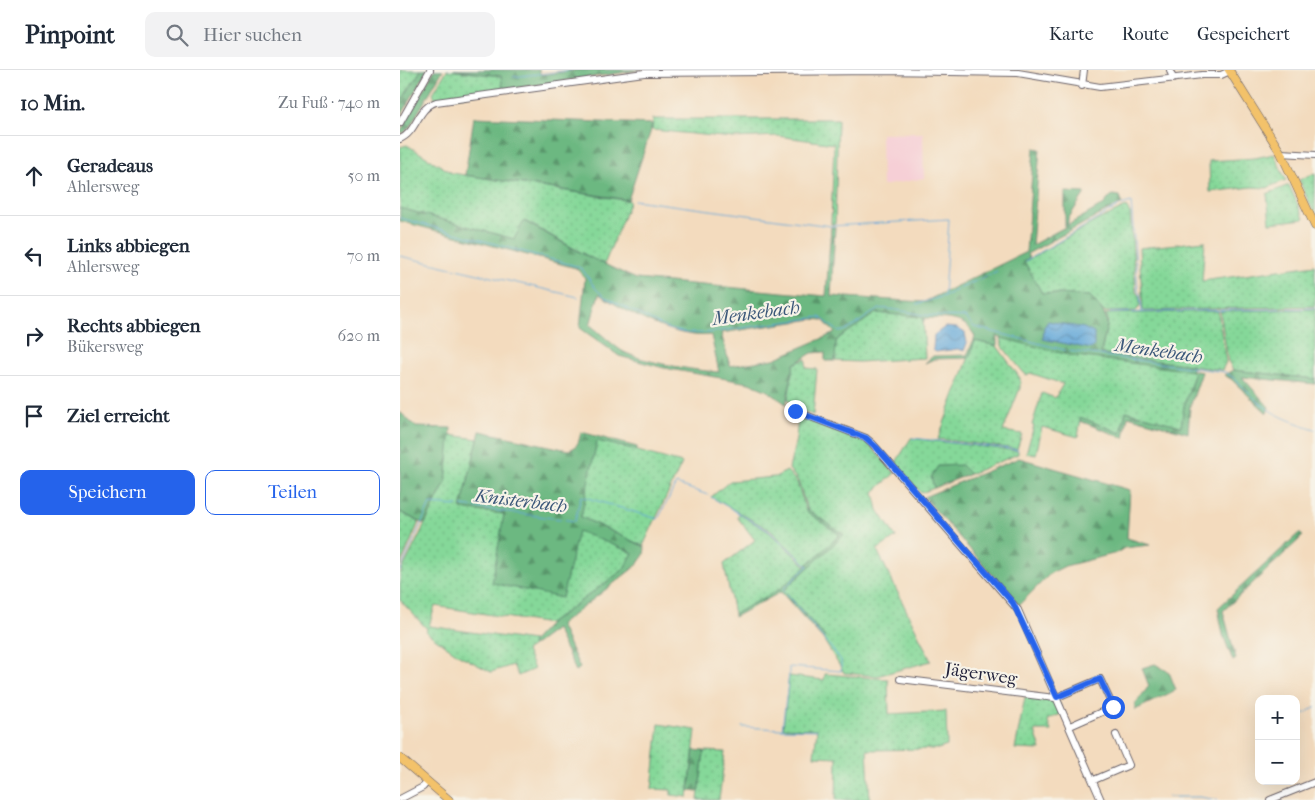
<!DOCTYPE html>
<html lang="de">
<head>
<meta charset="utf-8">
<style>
  :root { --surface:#fff; --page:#f2f2f3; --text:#1f2937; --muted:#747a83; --line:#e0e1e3; --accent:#2563eb }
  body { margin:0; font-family:"IM FELL French Canon",serif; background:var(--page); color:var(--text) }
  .controls { position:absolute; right:15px; bottom:15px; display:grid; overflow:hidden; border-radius:10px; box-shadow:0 5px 20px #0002 }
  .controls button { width:45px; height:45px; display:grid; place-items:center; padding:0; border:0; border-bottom:1px solid var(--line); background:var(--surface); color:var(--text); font:25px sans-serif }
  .stop { position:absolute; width:15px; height:15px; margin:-11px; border:4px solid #2563eb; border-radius:50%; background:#fff }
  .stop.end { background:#2563eb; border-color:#fff; box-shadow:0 1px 5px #0008 }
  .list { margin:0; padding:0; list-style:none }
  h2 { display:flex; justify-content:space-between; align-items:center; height:65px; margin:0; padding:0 20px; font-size:21px }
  h2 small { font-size:16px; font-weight:400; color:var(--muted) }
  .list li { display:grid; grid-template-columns:32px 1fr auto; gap:15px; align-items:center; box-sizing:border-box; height:80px; padding:0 20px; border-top:1px solid var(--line) }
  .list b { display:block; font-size:19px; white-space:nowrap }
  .list p { margin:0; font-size:16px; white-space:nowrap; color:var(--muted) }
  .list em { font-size:16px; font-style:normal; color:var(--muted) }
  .actions { display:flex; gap:10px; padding:15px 20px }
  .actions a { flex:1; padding:11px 0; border:1px solid var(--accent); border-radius:10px; text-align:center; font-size:18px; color:var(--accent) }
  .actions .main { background:var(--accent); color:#fff }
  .icon { flex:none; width:28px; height:28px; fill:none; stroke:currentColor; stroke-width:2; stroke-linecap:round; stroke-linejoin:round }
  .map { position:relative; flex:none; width:915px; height:730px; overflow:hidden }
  header { display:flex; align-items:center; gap:30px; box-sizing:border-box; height:70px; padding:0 25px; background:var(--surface); border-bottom:1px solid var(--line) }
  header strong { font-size:24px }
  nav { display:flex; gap:28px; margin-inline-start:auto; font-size:18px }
  .search { width:350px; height:45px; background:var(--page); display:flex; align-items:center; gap:12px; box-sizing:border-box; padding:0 18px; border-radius:10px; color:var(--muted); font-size:19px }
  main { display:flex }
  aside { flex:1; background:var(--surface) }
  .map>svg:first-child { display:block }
  .built { fill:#f6cfd6 }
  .grass { fill:url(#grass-dots); stroke:#547d6a }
  .forest { fill:url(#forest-firs); stroke:#476d5e; fill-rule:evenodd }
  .water { fill:url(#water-waves); stroke:#42658a }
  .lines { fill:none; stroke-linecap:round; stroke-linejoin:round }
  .stream { stroke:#63a8d9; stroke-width:1 }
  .minor-casing { stroke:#6b6369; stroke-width:8 }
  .major-casing { stroke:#6b6369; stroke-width:9 }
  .minor { stroke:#fff; stroke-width:6 }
  .major { stroke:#f3c26a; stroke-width:8 }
  .route { stroke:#2563eb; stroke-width:6 }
  .labels { text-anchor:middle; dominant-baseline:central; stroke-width:4.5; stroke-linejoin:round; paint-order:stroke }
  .street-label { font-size:18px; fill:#22223b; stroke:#f7f3e8 }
  .water-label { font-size:19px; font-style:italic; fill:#3c587a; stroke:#f7f3e8 }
</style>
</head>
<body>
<header>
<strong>Pinpoint</strong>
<div class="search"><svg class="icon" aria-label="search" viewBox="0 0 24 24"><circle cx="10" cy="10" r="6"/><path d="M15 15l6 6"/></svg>Hier suchen</div>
<nav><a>Karte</a><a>Route</a><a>Gespeichert</a></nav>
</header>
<main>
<aside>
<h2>10 Min.<small>Zu Fuß · 740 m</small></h2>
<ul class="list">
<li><svg class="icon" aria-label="ahead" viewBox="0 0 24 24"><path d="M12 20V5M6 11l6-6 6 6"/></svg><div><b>Geradeaus</b><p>Ahlersweg</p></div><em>50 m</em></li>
<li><svg class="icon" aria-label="left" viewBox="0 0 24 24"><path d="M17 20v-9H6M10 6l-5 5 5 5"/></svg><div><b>Links abbiegen</b><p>Ahlersweg</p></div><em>70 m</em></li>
<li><svg class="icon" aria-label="right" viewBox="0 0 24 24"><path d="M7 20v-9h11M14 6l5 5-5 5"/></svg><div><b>Rechts abbiegen</b><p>Bükersweg</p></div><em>620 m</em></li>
<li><svg class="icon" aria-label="arrive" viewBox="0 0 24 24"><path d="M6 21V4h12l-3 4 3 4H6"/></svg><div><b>Ziel erreicht</b></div></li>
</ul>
<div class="actions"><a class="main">Speichern</a><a>Teilen</a></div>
</aside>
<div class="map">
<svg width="915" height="730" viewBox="0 0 915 730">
  <defs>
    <pattern id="grass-dots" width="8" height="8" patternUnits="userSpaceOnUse" patternTransform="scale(1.25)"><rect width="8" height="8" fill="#85d899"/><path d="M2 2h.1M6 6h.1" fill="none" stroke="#73b985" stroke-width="1.8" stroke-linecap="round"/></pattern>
    <pattern id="forest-firs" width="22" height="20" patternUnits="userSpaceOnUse" patternTransform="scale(1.25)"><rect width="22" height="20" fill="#6cb881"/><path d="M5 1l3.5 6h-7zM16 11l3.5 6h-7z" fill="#58956b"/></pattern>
    <pattern id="water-waves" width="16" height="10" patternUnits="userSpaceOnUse" patternTransform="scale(1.25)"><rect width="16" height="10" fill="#63a8d9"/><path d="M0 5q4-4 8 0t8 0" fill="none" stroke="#5188b1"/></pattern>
  </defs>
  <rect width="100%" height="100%" fill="#f7f3e8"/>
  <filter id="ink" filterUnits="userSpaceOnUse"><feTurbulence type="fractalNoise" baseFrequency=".02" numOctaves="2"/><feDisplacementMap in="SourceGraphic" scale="10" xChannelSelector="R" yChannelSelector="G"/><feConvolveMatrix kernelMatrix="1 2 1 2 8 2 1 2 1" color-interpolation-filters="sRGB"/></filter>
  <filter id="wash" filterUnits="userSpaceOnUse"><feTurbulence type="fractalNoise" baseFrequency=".0096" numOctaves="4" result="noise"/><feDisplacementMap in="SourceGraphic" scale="20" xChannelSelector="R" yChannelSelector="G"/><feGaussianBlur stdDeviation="1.12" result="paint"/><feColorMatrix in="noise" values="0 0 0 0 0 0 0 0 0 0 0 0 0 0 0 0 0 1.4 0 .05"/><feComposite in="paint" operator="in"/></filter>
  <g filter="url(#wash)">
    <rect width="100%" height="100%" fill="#f3dbbe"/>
    <path class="built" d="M523,63L524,108L482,116L481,64Z"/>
    <path class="grass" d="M0,0H21L0,33Z
      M47,0L101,6L103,20L36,30L33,23Z
      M253,49H438L435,154H431L434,74L378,66L333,68L252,60Z
      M7,75L52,103L230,131L204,195L125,151L114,169L0,138V77Z
      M874,84L886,110L867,118L852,117L810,122L809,91L855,88Z
      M915,103V145L899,110Z
      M889,115L904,149L870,153L867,124Z
      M726,137L730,143L736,222L740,227V237L736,241L704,242L690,226L642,223L624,192L698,150Z
      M805,171L802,211L915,195V236L743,241L739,178Z
      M915,239V309L833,300L828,291L820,241Z
      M818,241L826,292L822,300L701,284L708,251L706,244Z
      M476,243L523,247L525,288L459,292L435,291L436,272L439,268Z
      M601,267L669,285L795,301L784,336L781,357L726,341L721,363L681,348L678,367L642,357L636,385L626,383L634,356L632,355L642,323L655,328L663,314L630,303L627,305L624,303L602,276Z
      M575,271L597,276L620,308V318L603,361L622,364L617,379L538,369Z
      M406,289V298L417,299L413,345L398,339L388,330L394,294Z
      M398,345L468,373L495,403L474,422L478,440L496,467L477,480L531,591L477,606L444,603L423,569L424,567L384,520L444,465L407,439L398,411L389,399L396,369Z
      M50,365L78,369L61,439L104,444L178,460L233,483L223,500L149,554L35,536L29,556L133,571L131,573L133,576L126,581L134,599L118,606L113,595L91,602L59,585L26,562L27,559L0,530V504L46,412Z
      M511,368L618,381V384L570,404L561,395L533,412L534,418L521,423L495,394Z
      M197,370L282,393L243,476L181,447Z
      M387,401L397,412L406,441L440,465L407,495L370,460L311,427L330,411L375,407Z
      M0,442L19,452L0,496Z
      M339,444L369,462L406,496L380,519L334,544L324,494L355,470L337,447Z
      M425,604L488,609L489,644L546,641L547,676L538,679L467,680L470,730H436L437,687L414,686L417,659L383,658L389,606L424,610Z
      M625,627L658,631L663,643L647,650L651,661H635L641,680L615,679Z
      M259,654L296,660L288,727L271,725V720L252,719Z
      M304,681L325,682L319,730H298Z"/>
    <path class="forest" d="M21,0H27L0,48V33Z
      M34,0H43L9,58L4,63L0,62Z
      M54,0H139L141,5L180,0H241L103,20L101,6Z
      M74,47L253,54L228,130L65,105Z
      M634,78L640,79L632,175L665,157V122L685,123L668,149V155L703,135L712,125L720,126L722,133L627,184L629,188L624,191L642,223L690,226C715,254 706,250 701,284L792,295V301L669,285L597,267V276L575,271L569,288L534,289L525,293L533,286L567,285L575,267C566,246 544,249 525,248L523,253V247L476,243L439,268L436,272L435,291H425V282L412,283L394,294L386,334L368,321L349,313L264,298L219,286L180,258L185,208L176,198L0,151V138L114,169L124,151L185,185L236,209L426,226L431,157H435L431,226L524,232L626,182ZM199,224C230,244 274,269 311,265L319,302C296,301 243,292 224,282C212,275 201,263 190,255ZM413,249L423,250L435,263L374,289L330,296L321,263Z
      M833,300L915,309V314L842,307L869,337L867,343L831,309L824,305Z
      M795,301L802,302L790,337L788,363L728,346L724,368L680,351V347L721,363L726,341L781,356L784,336Z
      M0,342L16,357L51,358L46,412L24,454L0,442Z
      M80,361L168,380C178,378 179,371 181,362L237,377V380L197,371L181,447L245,477L244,485L236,496L160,555L180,598L176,601L156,559L133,576L131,573L149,554L223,500L233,483L178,461L162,528L92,513L104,444L61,439Z
      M619,388L730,420L727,468L750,475L724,478L717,483L665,496L651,503L619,535L524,427Z
      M561,395L570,404L534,418L531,407L538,396Z
      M407,439L444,465L384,520L425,567L423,569L381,522L334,547V544L380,519L440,465L406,441Z
      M899,463L903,466L823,541L836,589L833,591L823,565L818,538Z
      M755,594L769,602L776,620L735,640V634L749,616L742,598Z
      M294,680L304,681L299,722L289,721Z"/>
    <path class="water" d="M648,251L684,258L694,263V276L691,279L643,269L644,257Z
      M545,257L557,258L565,263L567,273L564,281L558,279L536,282L533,280L534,265Z"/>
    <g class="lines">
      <path class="stream" d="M627,0L628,1
        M113,7L171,0
        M234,130L431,156L549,149L544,226
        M0,148L176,196L182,199L196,219L205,227L268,259L286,263H306L420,247L439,262C454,260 465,245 480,239C486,237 517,244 525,245C539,247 552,246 565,247L574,257L669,281L825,302C841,312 848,323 861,334C877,347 896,353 915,359
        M0,186L178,227
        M625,191L721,135L731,132L738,221L740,225L742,242
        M517,234L544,226L597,201
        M710,243L915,238
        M512,368L618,380
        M311,427L369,461L408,496L383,519L441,590V601L389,597V603
        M62,436L175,451L181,426L258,449L276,414L308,425
        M0,501L30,434L58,436
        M896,649L915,637
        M342,657L382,659L389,604
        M382,659L417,660
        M768,727H800L818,730"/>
    </g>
  </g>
  <g filter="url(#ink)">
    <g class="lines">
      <g class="minor-casing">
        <path id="minor" d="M770,0L773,9
          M682,16L684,0
          M0,53L30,0
          M0,69C17,62 17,38 36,32L244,3L481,1L618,3L700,17L802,5H821L830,1
          M881,83L915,85
          M395,341L466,368L472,373L618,540L701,730
          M500,609L655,628L700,609L713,637L670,656
          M694,710L729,695L716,665
          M0,729L23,717L27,712
          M870,730L915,712"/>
      </g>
      <g class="major-casing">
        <path id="major" d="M829,0L881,83L915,156
          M0,688L49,730"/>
      </g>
      <use href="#minor" class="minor"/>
      <use href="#major" class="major"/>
    </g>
  </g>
  <g class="lines" filter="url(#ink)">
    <path class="route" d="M395,341L466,368L477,378L613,533L657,627L700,609L713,637"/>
  </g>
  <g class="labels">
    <g class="street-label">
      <text transform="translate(581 604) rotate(8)">Jägerweg</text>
    </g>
    <g class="water-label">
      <text transform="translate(356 243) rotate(-8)">Menkebach</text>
      <text transform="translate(759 281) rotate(8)">Menkebach</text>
      <text transform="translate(121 431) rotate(7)">Knisterbach</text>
    </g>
  </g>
</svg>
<div class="controls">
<button>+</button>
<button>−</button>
</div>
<div class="stop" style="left:713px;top:637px"></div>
<div class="stop end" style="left:395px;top:341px"></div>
</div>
</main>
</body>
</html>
